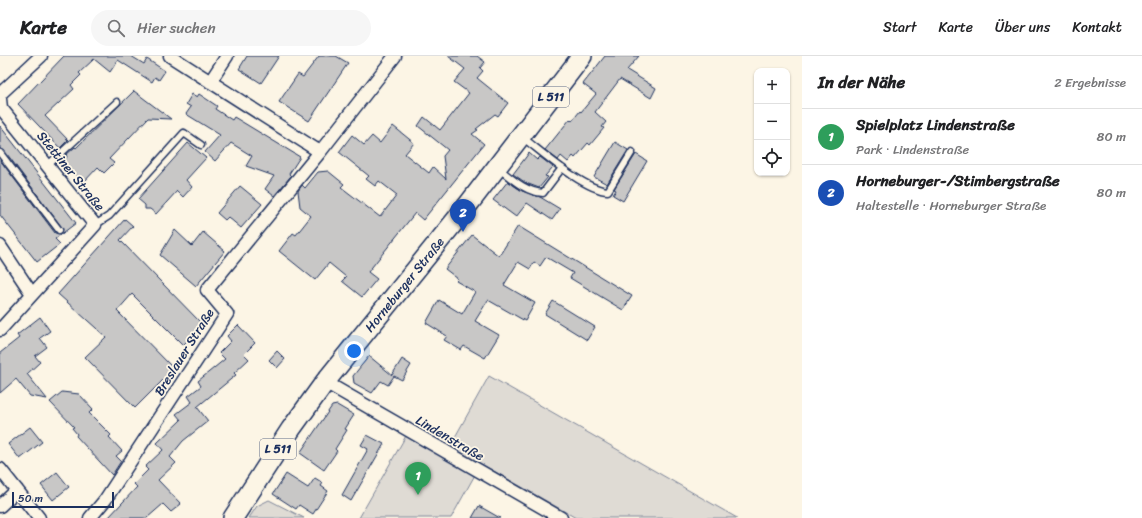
<!DOCTYPE html>
<html lang="de">
<head>
<meta charset="utf-8">
<style>
  :root { --surface:#fff; --page:#f6f6f6; --text:#202124; --muted:#757577; --line:#e0e0e0; --accent:#c8321e }
  body { margin:0; font-family:Sriracha,sans-serif; background:var(--page); color:var(--text) }
  .controls { position:absolute; right:12px; top:12px; display:grid; overflow:hidden; border-radius:8px; box-shadow:0 1px 3px #0004 }
  .controls button { width:36px; height:36px; display:grid; place-items:center; padding:0; border:0; border-bottom:1px solid var(--line); background:var(--surface); color:var(--text); font:20px sans-serif }
  .scale { position:absolute; left:12px; bottom:10px; width:102px; box-sizing:border-box; padding-left:4px; border:2px solid #1b2f5e; border-top:0; font-size:11px; line-height:14px; white-space:nowrap; color:#1b2f5e; -webkit-text-stroke:3px #fcf5e5; paint-order:stroke }
  .you { position:absolute; left:354px; top:295px; width:14px; height:14px; margin:-10px; border:3px solid #fff; border-radius:50%; background:#1a73e8; box-shadow:0 0 0 6px #1a73e833 }
  .badge { display:grid; place-items:center; width:26px; height:26px; border-radius:50%; background:var(--accent); color:#fff; font-size:13px; font-weight:700 }
  .pin { position:absolute; translate:-50% -33px; filter:drop-shadow(0 1px 2px #0008) }
  .pin::after { content:''; position:absolute; top:21px; width:14px; height:12px; background:inherit; clip-path:polygon(0 0,100% 0,50% 100%) }
  .list { margin:0; padding:0; list-style:none }
  h2 { display:flex; justify-content:space-between; align-items:center; height:52px; margin:0; padding:0 16px; font-size:17px }
  h2 small { font-size:13px; font-weight:400; color:var(--muted) }
  .list li { display:grid; grid-template-columns:26px 1fr auto; gap:12px; align-items:center; box-sizing:border-box; height:56px; padding:0 16px; border-top:1px solid var(--line) }
  .list b { display:block; font-size:15px; white-space:nowrap }
  .list p { margin:0; font-size:13px; white-space:nowrap; color:var(--muted) }
  .list em { font-size:13px; font-style:normal; color:var(--muted) }
  .icon { flex:none; width:22px; height:22px; fill:none; stroke:currentColor; stroke-width:2; stroke-linecap:round; stroke-linejoin:round }
  .map { position:relative; flex:none; width:802px; height:462px; overflow:hidden }
  header { display:flex; align-items:center; gap:24px; box-sizing:border-box; height:56px; padding:0 20px; background:var(--surface); border-bottom:1px solid var(--line) }
  header strong { font-size:19px }
  nav { display:flex; gap:22px; margin-inline-start:auto; font-size:14px }
  .search { width:280px; height:36px; background:var(--page); display:flex; align-items:center; gap:10px; box-sizing:border-box; padding:0 14px; border-radius:22px; color:var(--muted); font-size:15px }
  main { display:flex }
  aside { flex:1; background:var(--surface) }
  .map>svg:first-child { display:block }
  .green { fill:#dfdbd4; stroke:#7d8599 }
  .building { fill:#c8c7c6; stroke:#1b2f5e }
  .lines { fill:none; stroke-linecap:round; stroke-linejoin:round }
  .service-casing { stroke:#1b2f5e; stroke-width:9 }
  .minor-casing { stroke:#1b2f5e; stroke-width:15 }
  .primary-casing { stroke:#1b2f5e; stroke-width:22 }
  .service { stroke:#fcf5e5; stroke-width:6 }
  .minor { stroke:#fcf5e5; stroke-width:12 }
  .primary { stroke:#fcf5e5; stroke-width:19 }
  .labels { text-anchor:middle; dominant-baseline:central; stroke-width:3.5; stroke-linejoin:round; paint-order:stroke }
  .shield { fill:#fcf5e5; stroke:#5e6a86; stroke-width:1 }
  .shield-label { font-size:12px; font-weight:bold; fill:#1b2f5e }
  .street-label { font-size:13px; fill:#1b2f5e; stroke:#fcf5e5 }
</style>
</head>
<body>
<header>
<strong>Karte</strong>
<div class="search"><svg class="icon" aria-label="search" viewBox="0 0 24 24"><circle cx="10" cy="10" r="6"/><path d="M15 15l6 6"/></svg>Hier suchen</div>
<nav><a>Start</a><a>Karte</a><a>Über uns</a><a>Kontakt</a></nav>
</header>
<main>
<div class="map">
<svg width="802" height="462" viewBox="0 0 802 462">
  <rect width="100%" height="100%" fill="#fcf5e5"/>
  <filter id="ink" filterUnits="userSpaceOnUse"><feTurbulence type="fractalNoise" baseFrequency=".025" numOctaves="2"/><feDisplacementMap in="SourceGraphic" scale="8" xChannelSelector="R" yChannelSelector="G"/><feConvolveMatrix kernelMatrix="1 2 1 2 8 2 1 2 1" color-interpolation-filters="sRGB"/></filter>
  <g filter="url(#ink)">
    <path class="green" d="M489,320L737,462H576L450,390Z
      M407,378L476,417L451,462H359Z
      M269,444L304,462H249L257,450Z"/>
    <path class="building" d="M64,0H131L144,8L147,3L165,15L159,24L155,21L152,26L118,4L110,16L94,3L79,17L81,19L71,29L74,33L45,60L68,84L60,92L18,48Z
      M247,0H279L261,27L239,13Z
      M319,0H336L348,7L309,65L279,46L298,18L303,21Z
      M448,0H477L485,6L480,12L483,15L477,22L508,47L498,60L495,58L476,73L478,74L472,78L484,88L423,164L415,157L368,216L377,223L362,241L342,225L346,221L329,207L315,224L279,195L293,177L296,179L311,160L300,151L298,135L302,129L305,132L318,116L328,115L344,128L341,131L380,161L397,139L379,125L375,130L366,123L369,120L339,96L352,79L364,89L372,80L380,87L393,70L414,87L405,98L429,117L433,111L446,123L443,100L448,94L418,70L424,61L440,74L469,37L454,26L465,13Z
      M605,0H639L627,14L656,32L651,42L620,23L595,56L606,66L602,71L604,72L590,89L588,87L575,102L573,100L568,106L561,100L558,104L545,94L570,63L572,65L580,55L581,56L596,38L583,28Z
      M134,35L171,63L148,62L109,103L114,107L104,117L98,111L83,127L62,106L67,101L66,99L75,91L76,92Z
      M192,38L197,41L199,38L217,50L215,53L232,64L234,61L300,101L289,118L291,120L274,140L265,133L274,120L246,110L252,100L231,87L215,105L205,96L220,79L186,58L191,51L186,48Z
      M0,70L76,167L55,183L60,188L37,206L0,159V104L55,177L61,178L63,173L4,94L0,93Z
      M615,86L628,94L607,128L594,121Z
      M188,87L206,102L186,124L192,131L183,141L177,135L156,158L150,153H145V149L138,143Z
      M529,97L537,104L540,101L553,111L545,120L548,121L539,132L526,127L513,118Z
      M636,98L647,105L623,145L613,139L616,134L614,133Z
      M508,125L522,135L540,141L560,153L552,164L527,147L516,161L493,144Z
      M240,130L262,148L241,172L228,161L225,164L217,157Z
      M125,163L133,170L120,184L203,269L183,289L132,238L117,255L174,313L135,352L85,301L106,281L58,238Z
      M518,170L632,240L623,254L570,222L573,217L546,201L540,210L534,206L530,213L518,206L504,229L535,247L525,265L488,244L475,265L499,279L485,302L464,290L461,294L444,284L447,280L426,267L439,244L462,258L475,236L456,225L458,223L445,213L472,179L499,200Z
      M175,174L192,190L203,176L225,195L196,230L160,199Z
      M553,245L595,271L587,284L545,258Z
      M40,261L50,275L40,282L47,291L35,300L40,306L27,318L47,343L30,340L16,323L0,337V297L19,282L17,279Z
      M238,269L255,287L244,298L249,303L234,317L236,319L197,351L208,365L183,385L170,401L176,407L158,424L181,448L171,456L163,448L147,462H108L137,431L134,428L148,414L145,411L163,394L157,387L181,364L176,358L192,346L188,340L201,330L198,325L225,303L219,297L231,285L227,280Z
      M277,295L285,303L277,312L269,304Z
      M369,300L392,319L402,303L411,309L402,324L394,320L388,329L381,325L372,337L354,327L353,320Z
      M62,336L79,338L93,353L89,357L111,379L109,381L122,395L116,400L121,405L112,419L76,380L77,378L72,372L74,371L50,346Z
      M337,349L354,359L345,373L347,374L335,393L337,395L324,414L300,397L332,350Z
      M30,371L42,386L20,403L8,388Z
      M367,379L384,388L351,445L342,439L368,393L361,389Z
      M57,416L69,431L53,444L41,429Z
      M286,418L308,432L315,422L323,427L321,430L328,435L313,458L299,449L296,453L273,438Z
      M479,450L500,462H472Z"/>
    <g class="lines">
      <g class="service-casing">
        <path id="service" d="M522,81C542,96 584,134 608,135L632,96
          M0,97L59,174
          M48,109L117,46
          M498,112C511,122 525,136 543,137L562,112
          M95,169L109,160L184,77L201,89"/>
      </g>
      <g class="minor-casing">
        <path id="minor" d="M210,26L227,0
          M0,38L41,0
          M0,43L1,52L95,169L0,274
          M320,96L395,0
          M0,190L32,238
          M325,326L561,462
          M0,413L39,462
          M0,450L17,434
          M90,462L105,444L227,258L207,234L320,96L170,0"/>
      </g>
      <g class="primary-casing">
        <g id="primary">
          <path id="s1" d="M233,462L291,373L325,326L464,154L582,0"/>
        </g>
      </g>
      <use href="#service" class="service"/>
      <use href="#minor" class="minor"/>
      <use href="#primary" class="primary"/>
    </g>
  </g>
  <g class="labels">
    <g class="shield">
      <rect x="533" y="31" width="36" height="20" rx="3"/>
      <rect x="260" y="383" width="36" height="20" rx="3"/>
    </g>
    <g class="shield-label">
      <text x="551" y="41">L 511</text>
      <text x="278" y="393">L 511</text>
    </g>
    <g class="street-label">
      <text transform="translate(71 115) rotate(51)">Stettiner Straße</text>
      <text stroke="none"><textPath href="#s1" startOffset="290">Horneburger Straße</textPath></text>
      <text transform="translate(184 296) rotate(-58)">Breslauer Straße</text>
      <text transform="translate(450 382) rotate(30)">Lindenstraße</text>
    </g>
  </g>
</svg>
<div class="controls">
<button>+</button>
<button>−</button>
<button><svg class="icon" aria-label="locate" viewBox="0 0 24 24"><circle cx="12" cy="12" r="6"/><path d="M12 2v4M12 18v4M2 12h4M18 12h4"/></svg></button>
</div>
<div class="scale">50 m</div>
<div class="you"></div>
<div class="pin badge" style="left:418px;top:439px;background:#2e9e5b">1</div>
<div class="pin badge" style="left:463px;top:176px;background:#1a4fb4">2</div>
</div>
<aside>
<h2>In der Nähe<small>2 Ergebnisse</small></h2>
<ul class="list">
<li><span class="badge" style="background:#2e9e5b">1</span><div><b>Spielplatz Lindenstraße</b><p>Park · Lindenstraße</p></div><em>80 m</em></li>
<li><span class="badge" style="background:#1a4fb4">2</span><div><b>Horneburger-/Stimbergstraße</b><p>Haltestelle · Horneburger Straße</p></div><em>80 m</em></li>
</ul>
</aside>
</main>
</body>
</html>
